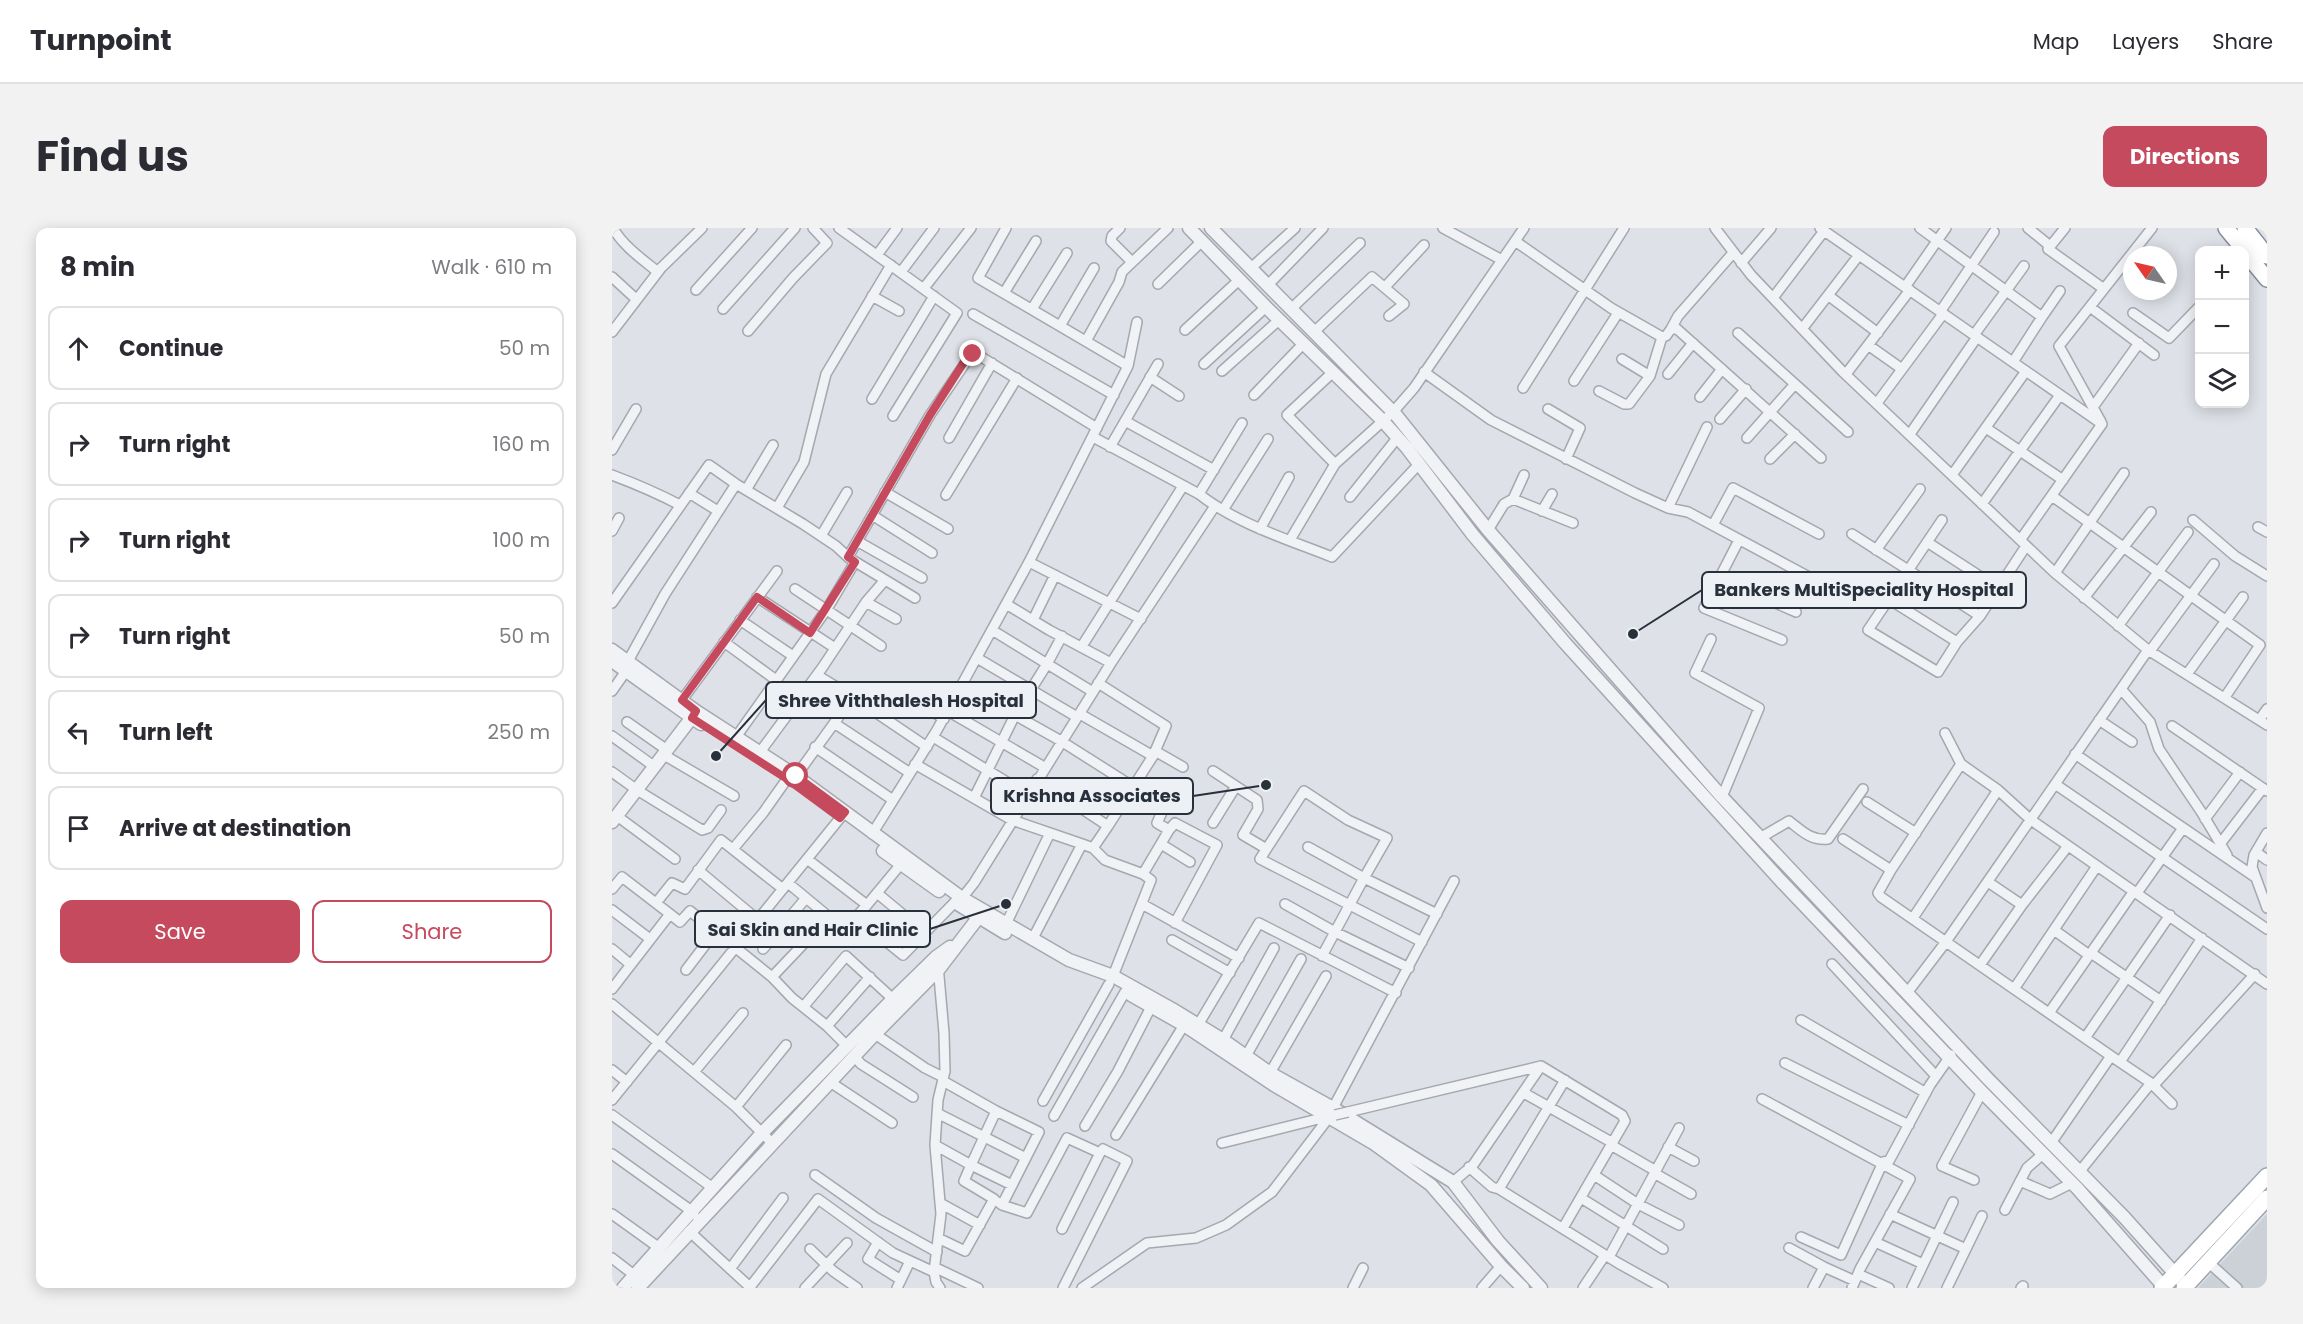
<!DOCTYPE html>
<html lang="en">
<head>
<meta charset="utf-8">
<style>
  :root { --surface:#fff; --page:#f2f2f3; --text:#2b2b33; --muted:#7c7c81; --line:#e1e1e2; --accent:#c54a5d }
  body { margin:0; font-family:Poppins,sans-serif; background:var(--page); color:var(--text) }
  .controls { position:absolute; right:18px; top:18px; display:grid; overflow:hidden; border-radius:12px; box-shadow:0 3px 15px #0003 }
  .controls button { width:54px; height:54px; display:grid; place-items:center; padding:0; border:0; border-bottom:2px solid var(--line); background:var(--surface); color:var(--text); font:30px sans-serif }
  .compass { position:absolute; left:1511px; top:18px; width:54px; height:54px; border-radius:50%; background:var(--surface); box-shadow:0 3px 15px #0003; rotate:304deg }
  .stop { position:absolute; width:18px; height:18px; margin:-14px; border:4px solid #c54a5d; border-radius:50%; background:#fff }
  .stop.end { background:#c54a5d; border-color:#fff; box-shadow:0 2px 6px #0008 }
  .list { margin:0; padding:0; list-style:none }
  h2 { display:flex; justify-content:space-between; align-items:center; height:78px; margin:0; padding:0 24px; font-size:26px }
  h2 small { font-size:20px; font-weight:400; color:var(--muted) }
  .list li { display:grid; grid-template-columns:39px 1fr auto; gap:18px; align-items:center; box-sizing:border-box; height:84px; margin:0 12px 12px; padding:0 12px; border:2px solid var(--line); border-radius:12px }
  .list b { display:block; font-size:22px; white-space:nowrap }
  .list em { font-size:20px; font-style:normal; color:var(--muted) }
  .actions { display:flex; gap:12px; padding:18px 24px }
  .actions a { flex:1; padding:14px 0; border:2px solid var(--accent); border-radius:12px; text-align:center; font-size:21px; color:var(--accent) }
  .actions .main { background:var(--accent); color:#fff }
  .icon { flex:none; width:33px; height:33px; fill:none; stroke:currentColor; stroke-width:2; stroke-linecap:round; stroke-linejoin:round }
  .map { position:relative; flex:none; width:1655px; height:1060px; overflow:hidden; border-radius:12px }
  header { display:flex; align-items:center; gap:36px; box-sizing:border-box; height:84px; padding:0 30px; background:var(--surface); border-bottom:2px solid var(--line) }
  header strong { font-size:28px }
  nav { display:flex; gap:33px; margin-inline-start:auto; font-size:21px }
  .intro { display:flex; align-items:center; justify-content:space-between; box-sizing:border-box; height:144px; padding:0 36px }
  h1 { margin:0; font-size:42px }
  .button { padding:15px 27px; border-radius:12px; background:var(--accent); color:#fff; font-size:21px; font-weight:700 }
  main { display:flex; gap:36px; padding:0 36px }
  aside { flex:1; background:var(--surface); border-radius:12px; box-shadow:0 3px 15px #0003 }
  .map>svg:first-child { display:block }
  .built { fill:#ccd1d8 }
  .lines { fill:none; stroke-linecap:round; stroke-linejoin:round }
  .minor-casing { stroke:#a4a8b0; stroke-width:12 }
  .tertiary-casing { stroke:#a4a8b0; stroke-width:15 }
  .primary-casing { stroke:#9ea6b1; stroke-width:18 }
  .trunk-casing { stroke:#868f9c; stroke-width:18 }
  .minor { stroke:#f0f2f5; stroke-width:9 }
  .tertiary { stroke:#f0f2f5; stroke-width:12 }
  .primary { stroke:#fff; stroke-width:15 }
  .trunk { stroke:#fff; stroke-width:15 }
  .minor-bridge-casing { stroke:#a4a8b0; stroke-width:12; stroke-linecap:butt }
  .minor-bridge { stroke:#f0f2f5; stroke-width:9 }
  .route { stroke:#c54a5d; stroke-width:8 }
  .leader { fill:none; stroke:#28303c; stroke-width:2 }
  .callout-dot { fill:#28303c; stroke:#edf0f4; stroke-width:2 }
  .callout { fill:#edf0f4; stroke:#28303c; stroke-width:2 }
  .callout-label { font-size:18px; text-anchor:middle; font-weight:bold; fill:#28303c }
</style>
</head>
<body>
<header>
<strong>Turnpoint</strong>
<nav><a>Map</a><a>Layers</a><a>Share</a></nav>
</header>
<div class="intro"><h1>Find us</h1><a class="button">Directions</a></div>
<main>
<aside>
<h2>8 min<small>Walk · 610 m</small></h2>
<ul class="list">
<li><svg class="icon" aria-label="ahead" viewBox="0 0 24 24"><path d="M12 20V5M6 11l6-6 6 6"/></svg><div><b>Continue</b></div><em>50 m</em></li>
<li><svg class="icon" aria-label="right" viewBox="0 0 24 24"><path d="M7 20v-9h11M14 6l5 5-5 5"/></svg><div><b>Turn right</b></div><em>160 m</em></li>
<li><svg class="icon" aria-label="right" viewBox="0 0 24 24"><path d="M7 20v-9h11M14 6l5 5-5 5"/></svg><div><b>Turn right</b></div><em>100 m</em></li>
<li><svg class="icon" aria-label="right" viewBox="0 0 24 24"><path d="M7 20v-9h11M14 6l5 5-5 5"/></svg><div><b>Turn right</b></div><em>50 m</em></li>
<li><svg class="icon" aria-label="left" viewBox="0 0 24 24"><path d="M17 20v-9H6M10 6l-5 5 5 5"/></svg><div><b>Turn left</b></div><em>250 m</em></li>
<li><svg class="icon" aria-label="arrive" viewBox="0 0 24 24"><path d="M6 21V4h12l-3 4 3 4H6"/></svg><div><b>Arrive at destination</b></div></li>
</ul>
<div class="actions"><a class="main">Save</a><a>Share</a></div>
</aside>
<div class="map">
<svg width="1655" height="1060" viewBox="0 0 1655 1060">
  <rect width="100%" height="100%" fill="#dee1e7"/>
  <path class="built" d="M1655,986V1060H1586Z"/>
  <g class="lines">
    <g class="minor-casing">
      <path id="minor" d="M1,0C11,18 30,31 46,44
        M227,0L345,85L281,188
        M394,0L366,50L516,138
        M508,0L500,8L499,13L519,33
        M831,0L890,32
        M1103,0L1139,47L1231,144L1443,345L1536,422L1655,497
        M1208,0L1490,196L1409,311
        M1308,0L1430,89L1401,134
        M1416,0L1438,18
        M1453,0L1436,21L1492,61
        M903,13L999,80L1050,109L1054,108L1059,101H1065L1209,230
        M265,27L285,0
        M1129,35L1159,0
        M639,40L683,0
        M289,44L322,0
        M0,49L24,71
        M546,56L590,13
        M656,57L711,0
        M773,59L812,17
        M1293,59L1334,0
        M312,60L359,0
        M84,62L140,0
        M392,65L424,13
        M260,68L287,83
        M1217,68L1266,105
        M1161,70L1212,3
        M1478,79L1542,127
        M111,81L183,0
        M420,81L455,25
        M679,81L748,15
        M1328,84L1382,4
        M1521,85L1557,110L1588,78
        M361,86L502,167
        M1430,89L1448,63
        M448,98L482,40
        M1059,101L1066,88L1121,25
        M1190,101L1247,27
        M573,102L627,52
        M136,103L181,50L215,15L201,0
        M0,104L49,40L90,0
        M702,104L760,49L792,76L777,88
        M1126,105L1183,156L1135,210
        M1362,107L1412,38
        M474,113L507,54L510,44L556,0
        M1256,117L1290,141
        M1010,131L1038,148L1050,109
        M592,136L654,79
        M610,143L667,92
        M812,144L879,192L1023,265L1056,280L1095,199
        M720,145L675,187L723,236
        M1056,146L1081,115
        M1234,146L1298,62
        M538,149L567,168
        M962,153L1006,85
        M1183,156L1236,204
        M911,160L1012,0
        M987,163L1012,176H1017L1038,148
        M642,167L691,116
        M1088,169L1110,141
        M260,171L322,68
        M1265,175L1331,86
        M1481,179L1527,115
        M936,181L968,200L954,231
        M1108,191L1134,161
        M513,193L602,242
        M1489,194L1447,118L1540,0
        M1374,200L1451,252
        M1298,206L1365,109
        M481,209L587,266L630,195
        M337,210L380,135
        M498,219L546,136
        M0,222L24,181
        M1158,231L1183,206
        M0,247C24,256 47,266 68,277
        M1340,247L1414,143
        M134,262L161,217
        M273,264L336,301
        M77,265L106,283
        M587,266C625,296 675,311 720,329L807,236
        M334,267L405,150
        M1440,268L1648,417L1613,469
        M738,269L786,209
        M901,271L912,247
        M1370,276L1448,167
        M165,280L192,234L214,146L279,37
        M1056,280L1076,284L1197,349
        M611,282L656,211
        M930,283L940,266
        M260,287L320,325
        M1330,292L1256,402L1326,444L1345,414L1368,388L1414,318
        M1581,292L1623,328L1655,348
        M1101,297L1121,260L1207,306
        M1646,299L1655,304
        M648,301L677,249
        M876,302L892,276L901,271L961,295
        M0,303L7,290
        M1240,306L1368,388
        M209,308L235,264
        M678,312L723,236L781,184L802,160L912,0
        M1127,312L1092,380L1170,412
        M245,313L310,350
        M1315,314L1386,360
        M1264,322L1308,261
        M236,329L318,187L358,128L366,127L485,200
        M417,334L529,391
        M1443,345L1512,245
        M1107,350L1184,384
        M1243,350L1345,414
        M183,361L269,418
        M145,369L223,420
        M1472,370L1539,284
        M254,374L284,391
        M0,375L97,237L124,256L191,296L224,318L237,330L303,370
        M394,376L437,402L499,435L603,278
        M128,392L181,428
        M421,392L443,347
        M1506,398L1576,304
        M380,402L481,464
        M1099,411L1083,445L1147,480L1110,569
        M112,414L164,452
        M470,418L571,258
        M1538,423L1602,336
        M365,430L465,489
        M16,433L53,366L124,256
        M1575,446L1631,369
        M205,447L241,469
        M486,455L554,498L541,528
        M350,457L449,513L520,558
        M1509,461L1538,494L1547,521L1590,585L1615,627
        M287,462L332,491
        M0,463L14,443
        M70,472L165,343
        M336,483L432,539
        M1648,491L1655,481
        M1487,492L1520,514
        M15,494L55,522
        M222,495L298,545
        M1560,498L1655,563
        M1333,505L1349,536L1386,562L1419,592L1655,756
        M0,508L43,539
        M124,509L215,381L243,334
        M321,509L416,567
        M203,519L281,572
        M543,523L571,539
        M148,524L210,440L254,374L273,352
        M1463,526L1643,649
        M52,527L122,568
        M303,536L400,592L470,616
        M1349,536L1279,642L1266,665L1269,669L1473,810
        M601,543L645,572L646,581L631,607L653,620
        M0,544L25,562L90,602L96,600L109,582
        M184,548L241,469L315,519
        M425,551L496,598L541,528L468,486
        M1443,556L1655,701
        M362,570L403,487L435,436L450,408
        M1255,574L1304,605
        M5,588L63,631
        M1593,591L1628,544
        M601,595L624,558
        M557,602L563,595L605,617L563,695
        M1655,605L1642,627L1640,639L1655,680
        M260,606L325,502L417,334L516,138L525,94
        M1148,610L1177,593C1190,603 1199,613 1216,611L1251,561
        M1231,611L1279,642
        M549,616L578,634
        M1608,616L1651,560
        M696,619L752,650L775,610L736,592L692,563L648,631L810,714
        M481,620L493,632L531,646
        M121,621L151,585L175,551
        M1644,624L1655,632
        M195,631L255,677L289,636
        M86,642L146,692
        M1376,654L1410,677
        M0,661L10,649L58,686L0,761
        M265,665L313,705
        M1525,665L1571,600
        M350,670L362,655L499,435
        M44,675L60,655L73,661L109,612L171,661
        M530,676L627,730
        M673,676L723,704L797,740
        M255,677L244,689L291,727L343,674
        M0,682L38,711
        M58,686L68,694L78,683L160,749L180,770L215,798L235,818
        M1301,690L1386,562
        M394,696L438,605
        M1442,702L1477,727
        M420,712L470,616L481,620L496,598
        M560,712L618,745
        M0,721L18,736
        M151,721L194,670
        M1479,725L1549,773
        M710,728L752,650L825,686
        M1220,736L1324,848
        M326,737L332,805L333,843L326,872L323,917L329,986L322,1044L324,1054L328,1060
        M1368,737L1410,677L1456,618
        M74,742L103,704
        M501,748L539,652L531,646L557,602L545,595L551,582L518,562
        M160,749L217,689L176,655
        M1402,761L1485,638
        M1295,765L1333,715L1536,422
        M0,776L124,879L160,915
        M192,778L234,728L281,771
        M1437,785L1522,663
        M1189,792L1314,865
        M586,797L647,695L784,765
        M215,798L258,749
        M263,806L313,840L331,849
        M611,812L662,720
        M242,828L249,836L301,869
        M634,828L689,731
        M1499,828L1473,810L1558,687
        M1508,834L1590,710
        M1173,835L1297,897
        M929,838L1010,887L1013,893L951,1000
        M0,842L15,854
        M82,844L131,785
        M658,845L714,748
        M218,854L280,895
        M1539,855L1560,876
        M1542,857L1643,746
        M912,865L1001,915
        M1150,871L1298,951L1248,1041L1240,1060
        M0,872L233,584
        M431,873L497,756
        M124,879L174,817
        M721,880L842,653
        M384,883L427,904L390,977L386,974
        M736,884L929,838L861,937L841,954
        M325,885L414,930
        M0,887L101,960
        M442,888L513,764
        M473,898L506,843L539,779
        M504,907L572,797
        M610,915L718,888
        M1439,915L1499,828L1539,855L1468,943
        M323,917L359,937L384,883L331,853
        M999,917L1044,943
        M1056,919L1082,933
        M0,926L81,984L82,987
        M857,939L880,959L887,961L953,852
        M1042,945L1079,966
        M203,947L264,990L325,1024
        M982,947L1026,976L1067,997
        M1362,952L1330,938L1370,864
        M1408,953L1438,966L1460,955
        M887,961L1006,1035L1051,1060
        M969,970L1051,1021
        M328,975L368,997
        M390,977L415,985L455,910L488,925L450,1001
        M1393,982L1415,940L1431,926
        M0,986L46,1019
        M1278,986L1354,1021
        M77,1003L139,1060
        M1189,1009L1229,1027L1271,934L1277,933L1318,857L1339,827
        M326,1010L353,1023L382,971L352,953L359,937L400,957
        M266,1014L256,1031L289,1052
        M1263,1014L1311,1036
        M1177,1020L1212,1039
        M198,1021L221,1043L245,1060
        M997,1029L1067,900
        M0,1030L22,1047
        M1596,1034L1625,1060
        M322,1039L366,1060
        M118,1041L171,970
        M1246,1046L1277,1060
        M138,1059L206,971L281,1025L322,1044
        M193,1060L235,1015
        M285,1060L298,1033
        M451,1060L515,933L491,921L488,925
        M470,1060L535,1015L584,1010L614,997L660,964L718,888
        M741,1060L751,1040
        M870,1060L889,1038
        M971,1060L993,1027
        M1201,1060L1212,1039L1243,1053
        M1300,1060L1341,974
        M1335,1060L1370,988
        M1409,1060L1411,1058"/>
    </g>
    <g class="tertiary-casing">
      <path id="tertiary" d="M577,0L654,79L770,192L795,220L861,307L953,415L1169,653L1370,864L1465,960L1553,1060
        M599,0L784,187L876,302L1110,569L1377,852L1512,989L1574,1058
        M0,422L84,483L184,548L350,670L457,732L501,748L560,781L611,812L658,845L721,880L841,954L886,1013L929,1060
        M0,433L89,496
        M0,594L84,484
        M271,623L327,663
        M344,675L393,705
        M519,767L572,797L662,857L761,915L819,957L889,1038L911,1060
        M11,1060L151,904L281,771L324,729L338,719
        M26,1060L263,806L327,741L369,686"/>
    </g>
    <g class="primary-casing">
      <path id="primary" d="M1550,1060L1655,948
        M1572,1060L1655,970"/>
    </g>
    <g class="trunk-casing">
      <path id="trunk" d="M1614,0L1632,22
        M1633,0L1655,28
        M1632,23L1655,51"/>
    </g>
    <use href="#minor" class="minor"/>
    <use href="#tertiary" class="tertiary"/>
    <use href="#primary" class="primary"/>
    <use href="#trunk" class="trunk"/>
    <g class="minor-bridge-casing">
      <path id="minor-bridge" d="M723,887L736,884"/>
    </g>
    <use href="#minor-bridge" class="minor-bridge"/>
  </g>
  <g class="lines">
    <path class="route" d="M184,548L233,584L228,590L175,551L80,490L84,483L70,472L145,369L198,405L243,334L236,329L318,187L354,131L361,126"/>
  </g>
  <path class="leader" d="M1021 406L1090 362M104 528L154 472M654 557L581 568M394 676L318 701"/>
  <g class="callout-dot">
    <circle cx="1021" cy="406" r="6"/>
    <circle cx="104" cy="528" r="6"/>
    <circle cx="654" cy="557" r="6"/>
    <circle cx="394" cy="676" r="6"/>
  </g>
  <g class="callout">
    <rect x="1090" y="344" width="324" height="36" rx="6"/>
    <rect x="154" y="454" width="270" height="36" rx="6"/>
    <rect x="379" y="550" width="202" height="36" rx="6"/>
    <rect x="83" y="683" width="235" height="36" rx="6"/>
  </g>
  <g class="callout-label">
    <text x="1252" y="368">Bankers MultiSpeciality Hospital</text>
    <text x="289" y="479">Shree Viththalesh Hospital</text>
    <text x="480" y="574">Krishna Associates</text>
    <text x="201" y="708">Sai Skin and Hair Clinic</text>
  </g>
</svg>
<div class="controls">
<button>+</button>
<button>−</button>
<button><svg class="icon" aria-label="layers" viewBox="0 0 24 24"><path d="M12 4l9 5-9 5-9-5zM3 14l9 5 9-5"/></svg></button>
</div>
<svg class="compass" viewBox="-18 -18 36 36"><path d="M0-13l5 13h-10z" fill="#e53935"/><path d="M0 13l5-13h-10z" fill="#7c7c81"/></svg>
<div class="stop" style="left:184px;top:548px"></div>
<div class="stop end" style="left:361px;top:126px"></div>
</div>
</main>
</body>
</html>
